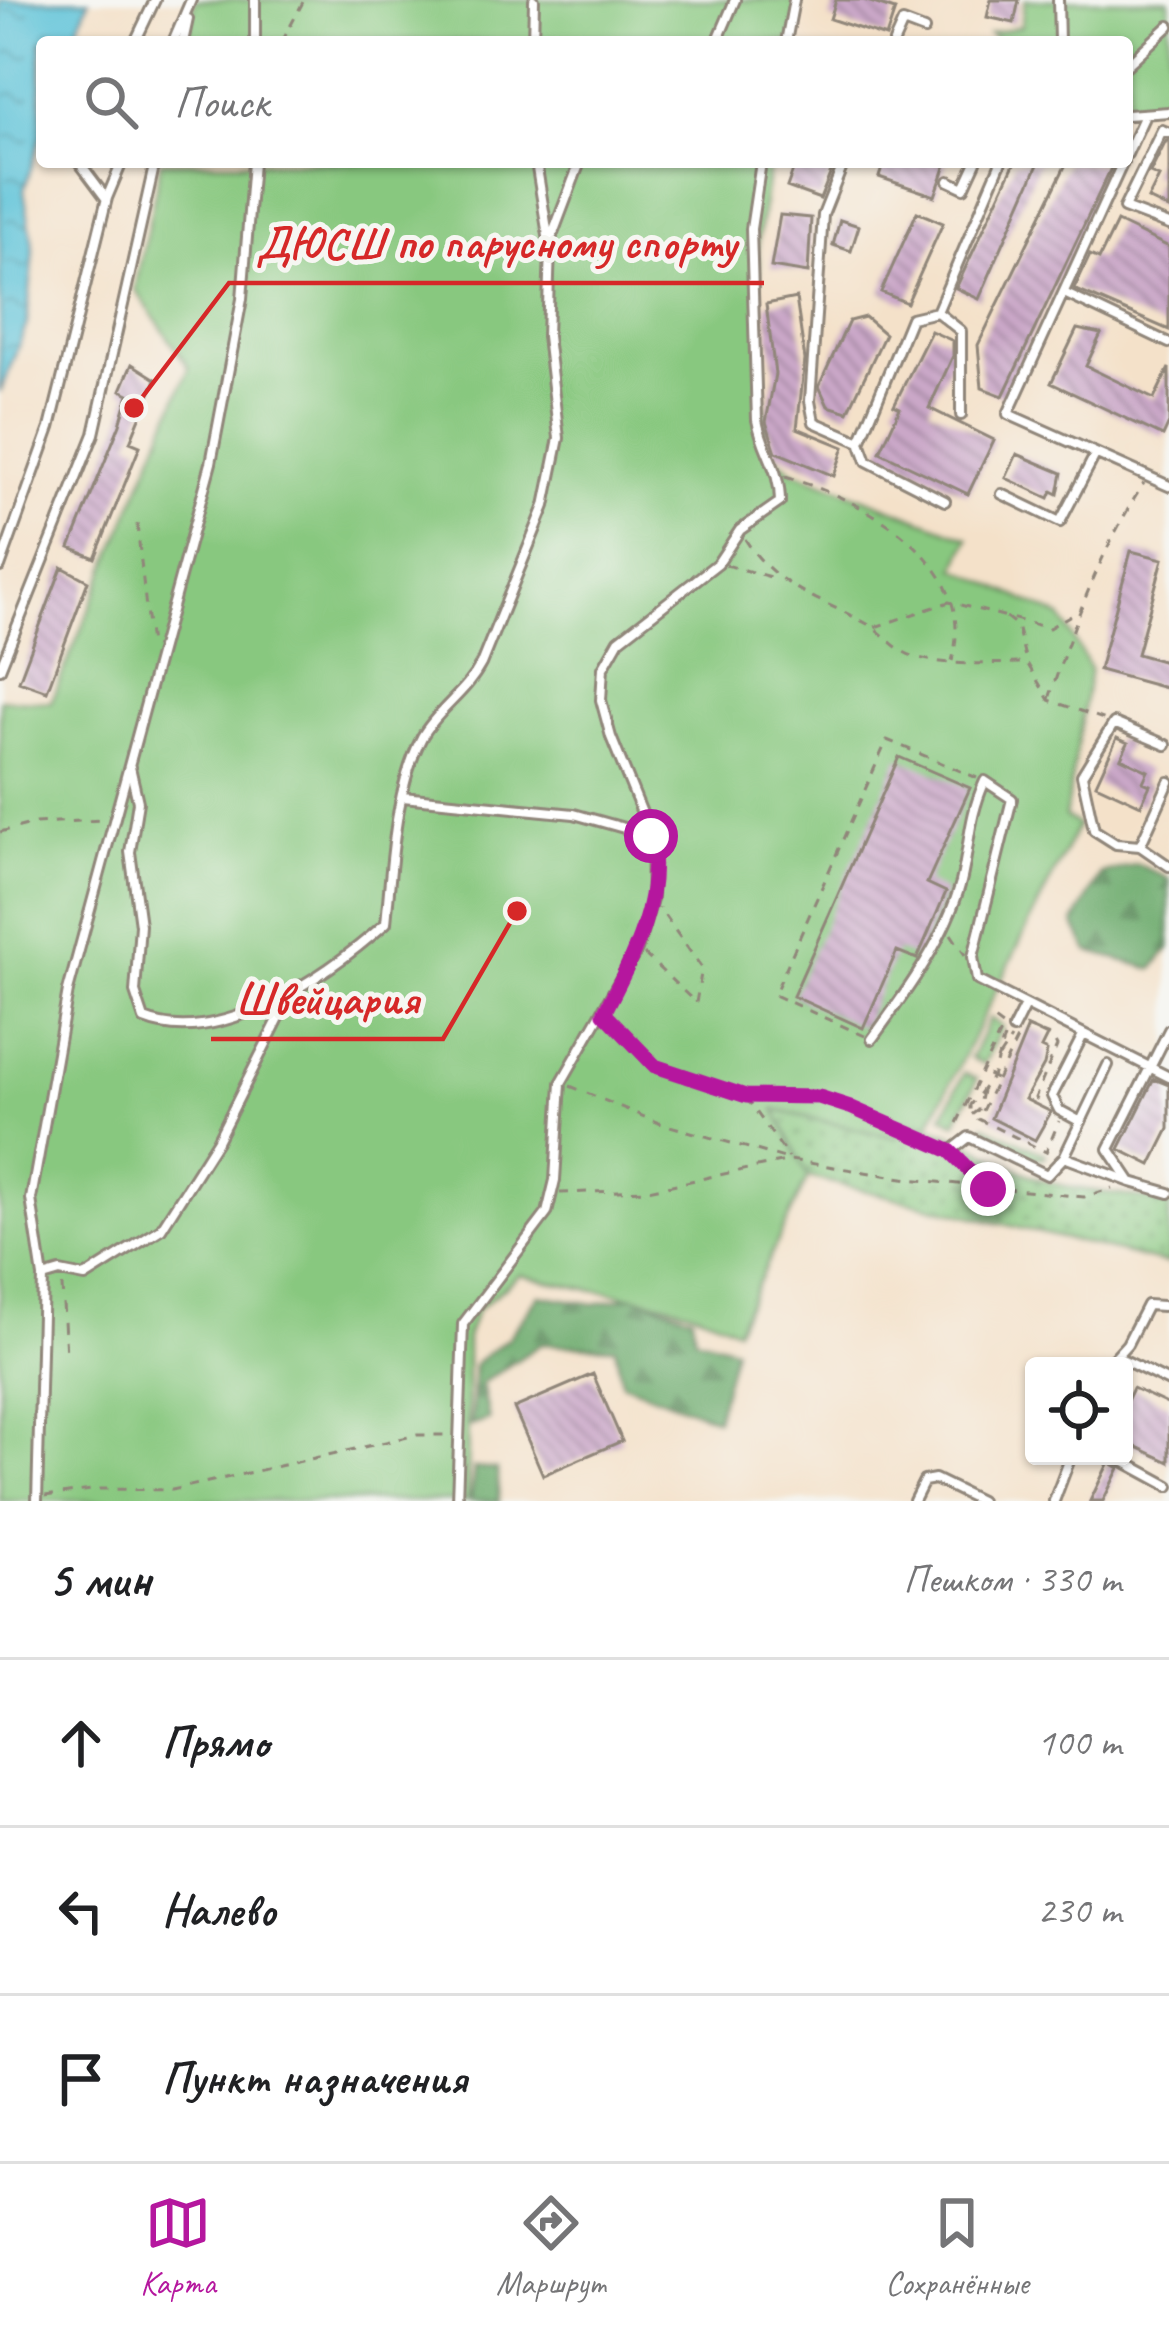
<!DOCTYPE html>
<html lang="ru">
<head>
<meta charset="utf-8">
<style>
  :root { --surface:#fff; --page:#f2f2f2; --text:#202124; --muted:#757577; --line:#e0e0e0; --accent:#b5179e }
  body { margin:0; font-family:Caveat,sans-serif; background:var(--page); color:var(--text) }
  .controls { position:absolute; right:36px; bottom:36px; display:grid; overflow:hidden; border-radius:12px; box-shadow:0 3px 9px #0004 }
  .controls button { width:108px; height:108px; display:grid; place-items:center; padding:0; border:0; border-bottom:3px solid var(--line); background:var(--surface); color:var(--text); font:60px sans-serif }
  .stop { position:absolute; width:36px; height:36px; margin:-27px; border:9px solid #b5179e; border-radius:50%; background:#fff }
  .stop.end { background:#b5179e; border-color:#fff; box-shadow:0 3px 12px #0008 }
  .list { margin:0; padding:0; list-style:none }
  h2 { display:flex; justify-content:space-between; align-items:center; height:156px; margin:0; padding:0 48px; font-size:51px }
  h2 small { font-size:39px; font-weight:400; color:var(--muted) }
  .list li { display:grid; grid-template-columns:78px 1fr auto; gap:36px; align-items:center; box-sizing:border-box; height:168px; padding:0 48px; border-top:3px solid var(--line) }
  .list b { display:block; font-size:45px; white-space:nowrap }
  .list em { font-size:39px; font-style:normal; color:var(--muted) }
  .icon { flex:none; width:66px; height:66px; fill:none; stroke:currentColor; stroke-width:2; stroke-linecap:round; stroke-linejoin:round }
  .map { position:relative; flex:none; width:1169px; height:1501px; overflow:hidden }
  .search { position:absolute; background:var(--surface); box-shadow:0 3px 9px #0004; left:36px; right:36px; top:36px; height:132px; display:flex; align-items:center; gap:30px; box-sizing:border-box; padding:0 42px; border-radius:12px; color:var(--muted); font-size:45px }
  .sheet { height:660px; background:var(--surface) }
  nav { display:flex; justify-content:space-around; align-items:center; box-sizing:border-box; height:168px; border-top:3px solid var(--line); background:var(--surface); font-size:33px; color:var(--muted) }
  nav a { display:grid; justify-items:center; gap:6px }
  nav .on { color:var(--accent) }
  .map>svg:first-child { display:block }
  .grass { fill:url(#grass-dots); stroke:#5a7a55; stroke-width:3 }
  .forest { fill:url(#forest-firs); stroke:#4c6c4c; stroke-width:3 }
  .park { fill:#88c87f; stroke:#5a7a55; stroke-width:3 }
  .water { fill:url(#water-ripples); stroke:#437682; stroke-width:3 }
  .building { fill:url(#building-back-hatch) }
  .lines { fill:none; stroke-linecap:round; stroke-linejoin:round }
  .service-casing { stroke:#90867a; stroke-width:14 }
  .path { stroke:#90867a; stroke-width:3; stroke-dasharray:9 9; stroke-linecap:butt }
  .service { stroke:#fff; stroke-width:8 }
  .route { stroke:#b5179e; stroke-width:15 }
  .leader { fill:none; stroke:#d62828; stroke-width:4.5 }
  .callout-dot { fill:#d62828; stroke:#f6f6f2; stroke-width:4.5 }
  .callout-label { font-size:45px; text-anchor:middle; font-weight:bold; fill:#d62828; stroke:#f6f6f2; stroke-width:10; stroke-linejoin:round; paint-order:stroke }
</style>
</head>
<body>
<div class="map">
<svg width="1169" height="1501" viewBox="0 0 1169 1501">
  <defs>
    <pattern id="grass-dots" width="8" height="8" patternUnits="userSpaceOnUse" patternTransform="scale(3)"><rect width="8" height="8" fill="#88c87f"/><path d="M2 2h.1M6 6h.1" fill="none" stroke="#6fa368" stroke-width="1.8" stroke-linecap="round"/></pattern>
    <pattern id="forest-firs" width="22" height="20" patternUnits="userSpaceOnUse" patternTransform="scale(3)"><rect width="22" height="20" fill="#6eac6e"/><path d="M5 1l3.5 6h-7zM16 11l3.5 6h-7z" fill="#5b8c5b"/></pattern>
    <pattern id="water-ripples" width="26" height="14" patternUnits="userSpaceOnUse" patternTransform="scale(3)"><rect width="26" height="14" fill="#5bc2d8"/><path d="M2 4q2-2 4 0t4 0M15 11q2-2 4 0t4 0" fill="none" stroke="#4b9eaf"/></pattern>
    <pattern id="building-back-hatch" width="6" height="6" patternUnits="userSpaceOnUse" patternTransform="scale(3)"><rect width="6" height="6" fill="#caa7c8"/><path d="M-1 5l2 2M0 0l6 6M5-1l2 2" fill="none" stroke="#a488a3"/></pattern>
  </defs>
  <rect width="100%" height="100%" fill="#f6f6f2"/>
  <filter id="ink" filterUnits="userSpaceOnUse"><feTurbulence type="fractalNoise" baseFrequency=".00833" numOctaves="2"/><feDisplacementMap in="SourceGraphic" scale="24" xChannelSelector="R" yChannelSelector="G"/><feConvolveMatrix kernelMatrix="1 2 1 2 8 2 1 2 1" color-interpolation-filters="sRGB"/></filter>
  <filter id="wash" filterUnits="userSpaceOnUse"><feTurbulence type="fractalNoise" baseFrequency=".004" numOctaves="4" result="noise"/><feDisplacementMap in="SourceGraphic" scale="48" xChannelSelector="R" yChannelSelector="G"/><feGaussianBlur stdDeviation="2.7" result="paint"/><feColorMatrix in="noise" values="0 0 0 0 0 0 0 0 0 0 0 0 0 0 0 0 0 1.4 0 .05"/><feComposite in="paint" operator="in"/></filter>
  <g filter="url(#wash)">
    <rect width="100%" height="100%" fill="#f4e1c9"/>
    <path class="grass" d="M774,1110L896,1137L902,1122C957,1125 998,1166 1049,1182C1088,1193 1130,1193 1169,1205V1264L808,1177Z
      M985,1125L1046,1154L1045,1157L1032,1159L985,1136Z"/>
    <path class="forest" d="M1137,864L1169,879V948L1153,969L1088,951L1074,923L1101,874Z
      M539,1295L594,1304L634,1296L692,1316L695,1337L734,1348L716,1419L622,1383L615,1347L541,1344L482,1383L489,1420L471,1426L474,1364L508,1338Z
      M474,1468L497,1470L499,1501H471Z"/>
    <path class="park" d="M195,0H798L792,42H187Z
      M1025,0H1169V103H1127V42H1001L989,34L1021,26Z
      M161,162H770L758,242L766,447L792,470L969,538L956,568L1061,617L1090,669L1065,817L1078,825L930,1124L903,1123L897,1138L775,1110L808,1177L736,1329C661,1291 596,1297 520,1274L477,1310L467,1334L468,1501H0V699L51,702L189,368L135,289Z
      M990,1018L1002,1027L984,1064L971,1058Z
      M964,1073L977,1079L956,1123L943,1116Z"/>
    <path class="water" d="M0,0H89L72,42H42V134L24,190L34,251L27,324L0,393Z"/>
    <g id="blocks">
      <path class="building" d="M836,0H864L895,10L886,37L830,19Z
        M991,0H1019L1014,23L987,17Z
        M1166,141H1169V209L1148,199L1159,177L1150,173Z
        M796,162H835L820,199L787,187Z
        M884,162H947L935,196L879,177Z
        M1015,162H1039L979,299L956,288Z
        M1067,162L1112,166L1003,396L982,388L978,345Z
        M917,212L943,223L907,303L881,292Z
        M780,215L811,218L808,273L771,267Z
        M840,220L859,226L851,251L833,245Z
        M1117,222L1169,247V330L1074,289L1090,255L1099,259Z
        M796,298L805,360L797,428L844,447L834,476L776,452L766,422L775,374L766,304Z
        M865,317L885,334L848,412L828,406L819,386L849,321Z
        M1077,329L1101,334L1086,366L1154,399L1169,368V423L1163,436L1051,383Z
        M931,331L953,341V356L929,408L994,440L968,494L880,452L900,408L894,405Z
        M132,364L156,379L130,442L140,446L95,558L70,548L120,424L129,394L121,390Z
        M1017,454L1062,473L1058,494L1052,491L1049,498L1006,478Z
        M1131,551L1163,559L1137,654L1169,663V689L1099,670Z
        M62,567L88,581L47,691L19,681Z
        M1117,738L1128,743L1121,758L1148,771L1143,782L1150,785L1141,805L1096,784Z
        M899,757L970,788L927,883L946,892L917,959L897,951L863,1028L793,996Z
        M1028,1027L1047,1036L1041,1048L1047,1051L1044,1065L1025,1099L1051,1112L1035,1140L991,1118Z
        M1154,1079L1169,1085V1129L1151,1165L1119,1149Z
        M593,1374L622,1441L543,1475L514,1408Z
        M1133,1388L1169,1405V1462L1124,1441V1407Z
        M1109,1462L1119,1468L1103,1501H1090Z"/>
    </g>
  </g>
  <g filter="url(#ink)">
    <use href="#blocks" fill-opacity="0" stroke="#90867a" stroke-width="3"/>
    <g class="lines">
      <g class="service-casing">
        <path id="service" d="M255,0V42
          M1058,0L1059,42
          M135,42L155,0
          M173,42L191,0
          M183,42L188,19
          M533,42L534,0
          M717,42L735,0
          M786,42L794,0
          M894,42L903,22L924,30
          M1127,65L1169,26
          M1127,115L1169,112
          M1169,133L1162,130L1124,208L1169,225
          M1127,154L1145,115
          M79,162L106,198
          M844,162L823,215L810,401L814,422L860,442
          M1123,162L1008,414L1169,486
          M949,181L964,188L976,162
          M551,239L580,162
          M1064,293L1169,343
          M937,312L911,318L860,442L867,461L945,501
          M961,415V331L937,312L1001,162
          M1002,494L1060,522L1095,455
          M0,567L50,428L107,198L122,162
          M0,669L94,434L155,162
          M130,767L138,802L130,852L140,925L135,992L144,1019C221,1050 330,973 386,923C392,865 394,790 422,737C438,709 466,693 481,664L545,506L559,438L547,336L550,248L536,162
          M1169,782L1140,846L1169,866
          M403,797L574,814L649,835
          M1140,846L1116,844L1094,830L1082,775L1114,723L1166,745
          M1013,1029L1024,1007
          M1169,1030L1109,1149L1131,1182L1169,1193
          M872,1039C907,991 945,940 961,882C970,845 968,818 985,781L1012,799L973,957L977,980L1169,1077
          M1081,1122L1059,1110L1052,1096L1082,1037
          M951,1151L969,1137L1047,1175L1064,1157L1131,1182
          M1064,1157L1108,1065
          M43,1277L60,1272L85,1277L161,1229L217,1141L290,996
          M1116,1356L1169,1382
          M1107,1366L1127,1344L1147,1305L1163,1306
          M1114,1456L1169,1486
          M37,1501L43,1277L31,1199L68,991L211,463L242,299L253,162
          M457,1501L463,1324L547,1213L555,1180L561,1083L637,950L652,900L651,835L611,737L601,700L603,668L619,640L718,563L740,530L780,502C780,468 763,452 757,420L751,229L761,162
          M914,1501L924,1481L935,1479L980,1501
          M1054,1501L1071,1456"/>
      </g>
      <path class="path" d="M282,42L304,0
        M785,477C866,500 979,562 952,661
        M137,524L150,646
        M745,539C777,590 821,598 871,626C887,636 896,652 916,657C951,667 990,663 1027,663L1049,700L1106,720
        M726,565L774,578
        M1006,617L1017,626L1026,661
        M875,627L949,602L1049,628L1076,612
        M1049,699C1074,623 1100,551 1144,483
        M0,832L35,823L104,820
        M951,934L965,955
        M644,954L696,1003L702,968L659,908
        M610,1019L655,1066L745,1096L789,1158
        M1025,1026L1052,1037L1057,1046L1035,1098L1045,1104
        M865,1036L774,995L887,740L977,778
        M1004,1038L992,1077L997,1080L978,1119L1046,1152L1059,1121
        M999,1057L1011,1039
        M997,1080L1017,1039
        M570,1086L659,1123L788,1159
        M982,1091L978,1110L970,1116V1105L992,1077L983,1073
        M745,1096L819,1097L943,1149
        M957,1123L1003,1027L990,1017
        M960,1160L987,1188
        M560,1193L648,1190L790,1160L909,1179L1084,1197L1112,1188
        M62,1286L66,1355
        M45,1496L99,1489L172,1490L417,1435H449"/>
      <use href="#service" class="service"/>
    </g>
  </g>
  <g class="lines" filter="url(#ink)">
    <path class="route" d="M651,836C663,901 633,957 604,1013L655,1066L746,1096L819,1097L850,1107L950,1151L988,1189"/>
  </g>
  <path class="leader" d="M134 408L229 283H764M517 911L443 1039H211"/>
  <g class="callout-dot">
    <circle cx="134" cy="408" r="12"/>
    <circle cx="517" cy="911" r="12"/>
  </g>
  <g class="callout-label">
    <text x="496" y="258">ДЮСШ по парусному спорту</text>
    <text x="327" y="1014">Швейцария</text>
  </g>
</svg>
<div class="controls">
<button><svg class="icon" aria-label="locate" viewBox="0 0 24 24"><circle cx="12" cy="12" r="6"/><path d="M12 2v4M12 18v4M2 12h4M18 12h4"/></svg></button>
</div>
<div class="stop" style="left:651px;top:836px"></div>
<div class="stop end" style="left:988px;top:1189px"></div>
<div class="search"><svg class="icon" aria-label="search" viewBox="0 0 24 24"><circle cx="10" cy="10" r="6"/><path d="M15 15l6 6"/></svg>Поиск</div>
</div>
<section class="sheet">
<h2>5 мин<small>Пешком · 330 m</small></h2>
<ul class="list">
<li><svg class="icon" aria-label="ahead" viewBox="0 0 24 24"><path d="M12 20V5M6 11l6-6 6 6"/></svg><div><b>Прямо</b></div><em>100 m</em></li>
<li><svg class="icon" aria-label="left" viewBox="0 0 24 24"><path d="M17 20v-9H6M10 6l-5 5 5 5"/></svg><div><b>Налево</b></div><em>230 m</em></li>
<li><svg class="icon" aria-label="arrive" viewBox="0 0 24 24"><path d="M6 21V4h12l-3 4 3 4H6"/></svg><div><b>Пункт назначения</b></div></li>
</ul>
</section>
<nav>
<a class="on"><svg class="icon" aria-label="map" viewBox="0 0 24 24"><path d="M3 6l6-2 6 2 6-2v14l-6 2-6-2-6 2zM9 4v14M15 6v14"/></svg>Карта</a>
<a><svg class="icon" aria-label="directions" viewBox="0 0 24 24"><path d="M12 3l9 9-9 9-9-9zM9 14v-3h6M13 9l2 2-2 2"/></svg>Маршрут</a>
<a><svg class="icon" aria-label="saved" viewBox="0 0 24 24"><path d="M7 4h10v16l-5-4-5 4z"/></svg>Сохранённые</a>
</nav>
</body>
</html>
